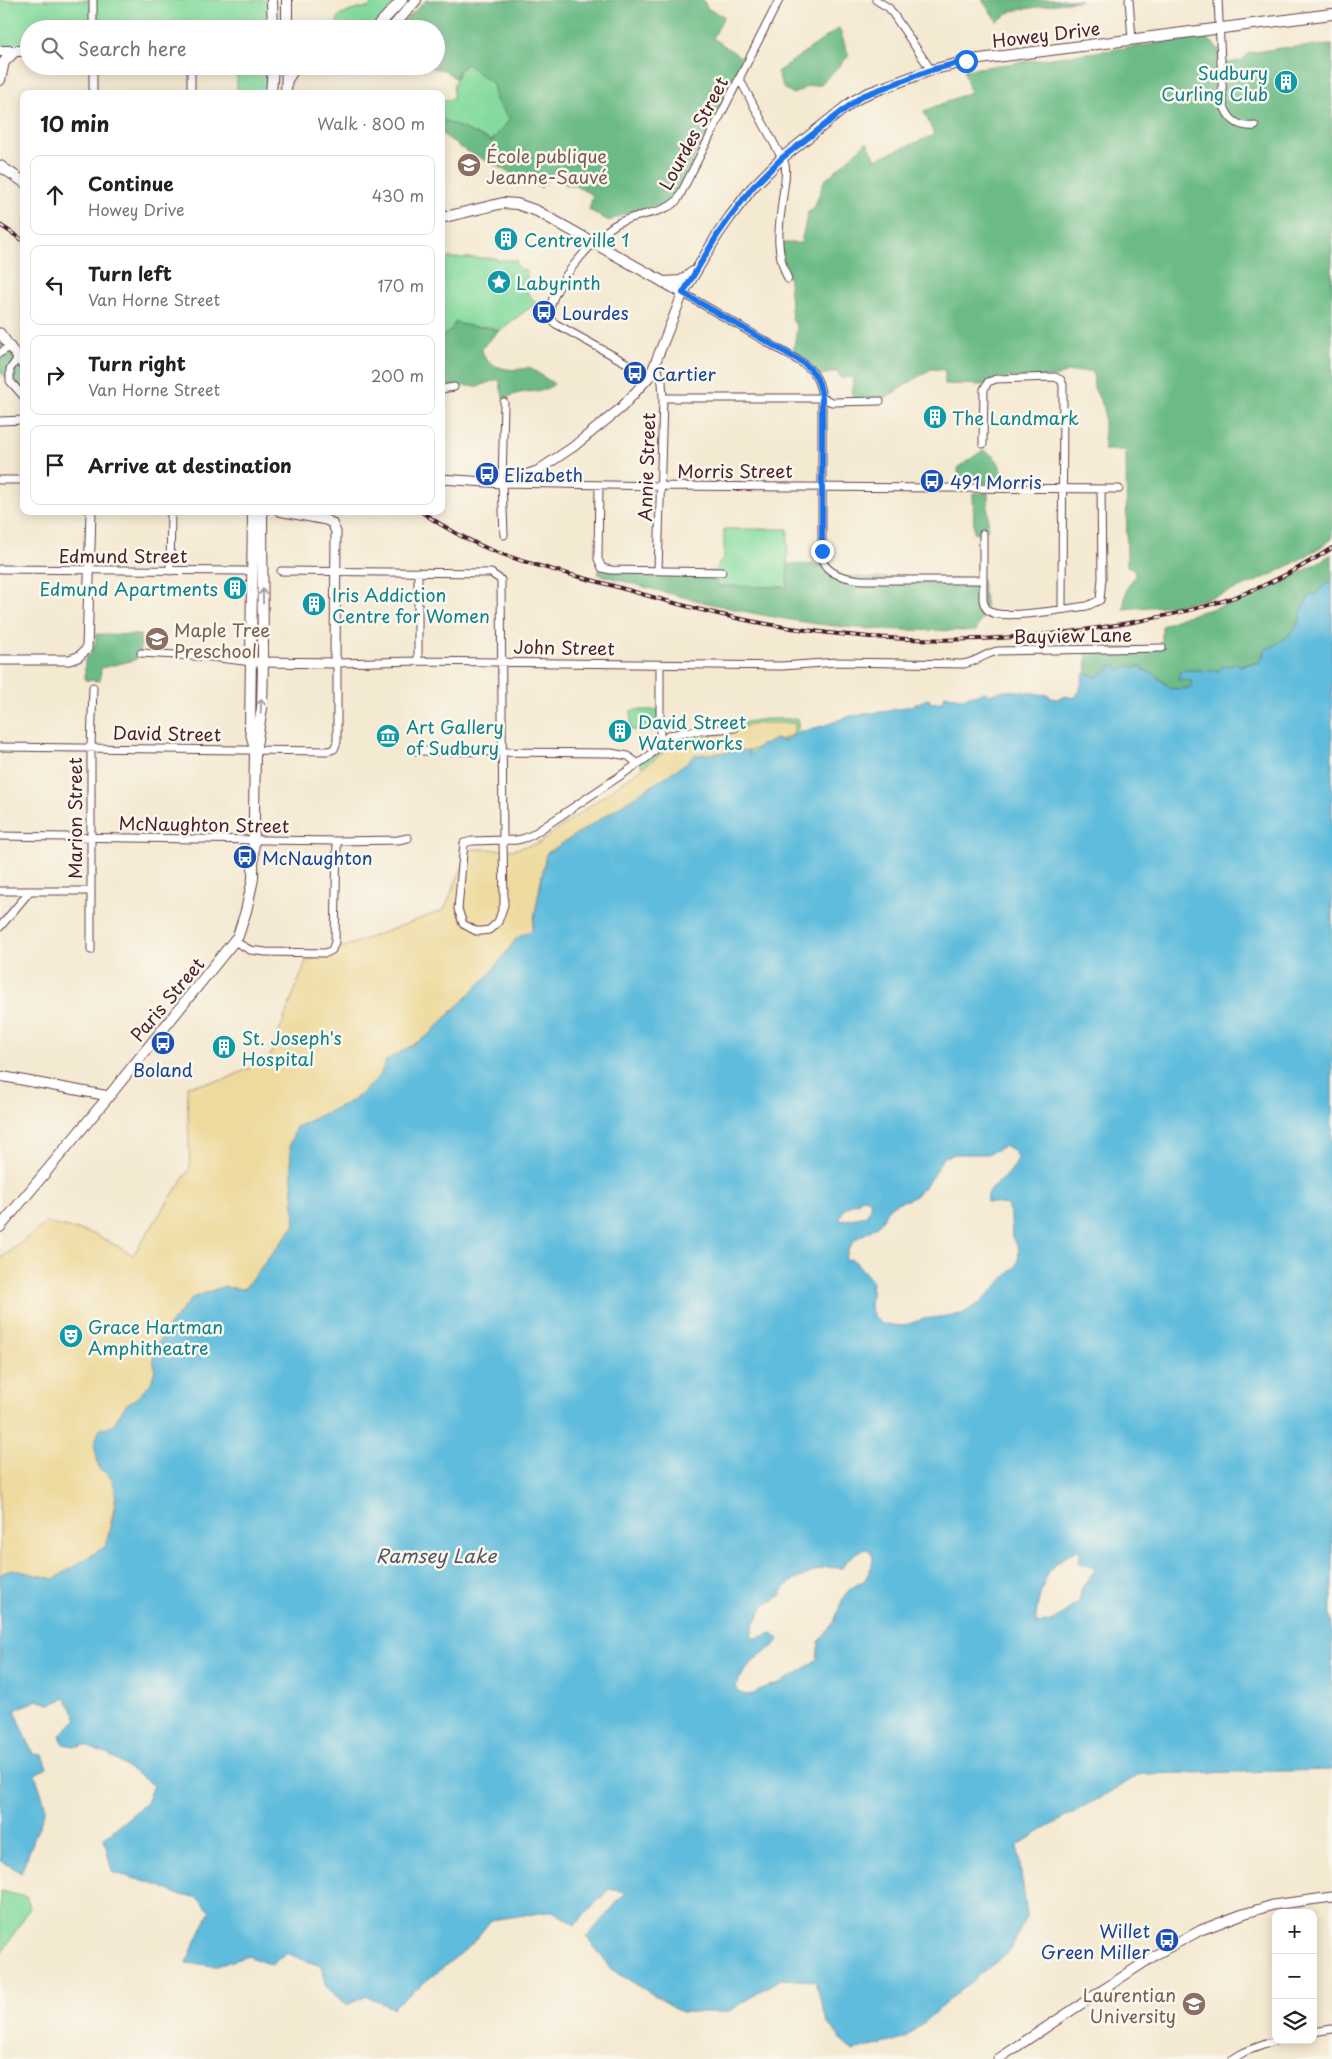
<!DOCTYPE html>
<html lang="en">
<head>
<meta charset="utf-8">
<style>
  :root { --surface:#fff; --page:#f6f6f6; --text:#202124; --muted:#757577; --line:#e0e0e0 }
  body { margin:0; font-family:"Playpen Sans",sans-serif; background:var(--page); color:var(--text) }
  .controls { position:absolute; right:15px; bottom:15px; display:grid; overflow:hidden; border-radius:10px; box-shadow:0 2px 12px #0003 }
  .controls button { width:45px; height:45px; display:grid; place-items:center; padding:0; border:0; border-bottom:1px solid var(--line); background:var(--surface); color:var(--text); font:25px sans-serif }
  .stop { position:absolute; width:15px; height:15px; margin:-11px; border:4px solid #1a73e8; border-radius:50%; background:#fff }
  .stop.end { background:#1a73e8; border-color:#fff; box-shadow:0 1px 5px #0008 }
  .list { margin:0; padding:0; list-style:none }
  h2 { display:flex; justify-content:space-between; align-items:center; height:65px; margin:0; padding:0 20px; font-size:21px }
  h2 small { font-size:16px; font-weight:400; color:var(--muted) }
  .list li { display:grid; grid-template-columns:32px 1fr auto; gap:15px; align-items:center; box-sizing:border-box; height:80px; margin:0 10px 10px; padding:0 10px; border:1px solid var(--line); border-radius:10px }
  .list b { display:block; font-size:19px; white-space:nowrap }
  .list p { margin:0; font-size:16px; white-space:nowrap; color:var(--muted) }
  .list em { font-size:16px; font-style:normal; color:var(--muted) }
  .icon { flex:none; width:28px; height:28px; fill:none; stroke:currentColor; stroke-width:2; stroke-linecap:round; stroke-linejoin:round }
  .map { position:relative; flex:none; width:1332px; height:2059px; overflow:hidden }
  .search { position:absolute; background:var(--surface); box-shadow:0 2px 12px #0003; left:20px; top:20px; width:425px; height:55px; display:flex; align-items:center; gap:12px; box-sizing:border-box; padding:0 18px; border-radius:28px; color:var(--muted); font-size:19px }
  .panel { position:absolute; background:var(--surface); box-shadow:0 2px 12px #0003; left:20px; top:90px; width:425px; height:425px; border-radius:10px }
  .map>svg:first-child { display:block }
  .green { fill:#85db9f; stroke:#687d65 }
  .forest { fill:#6cbb86; stroke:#5b6d58 }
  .sand { fill:#eeda9e; stroke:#9c7c64 }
  .water { fill:#5ebcdc; stroke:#546e84; fill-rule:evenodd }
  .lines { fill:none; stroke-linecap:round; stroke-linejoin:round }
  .minor-casing { stroke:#643d44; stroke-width:9 }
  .tertiary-casing { stroke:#643d44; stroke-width:11 }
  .secondary-casing { stroke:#643d44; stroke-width:12 }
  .minor { stroke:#fff; stroke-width:7 }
  .tertiary { stroke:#fff; stroke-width:9 }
  .secondary { stroke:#fff; stroke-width:10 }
  .rail-casing { stroke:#4a1f2b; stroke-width:4 }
  .rail { stroke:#fbf7ec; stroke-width:2; stroke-dasharray:5.5; stroke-linecap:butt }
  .oneway { stroke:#ae9aa0 }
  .route { stroke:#1a73e8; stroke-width:6 }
  .labels { text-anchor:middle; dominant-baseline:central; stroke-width:5; stroke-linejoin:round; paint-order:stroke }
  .street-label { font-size:18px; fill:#4a1f2b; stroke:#fbf7ec }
  .culture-label { font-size:18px; fill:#0d838f; stroke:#fbf7ec; text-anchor:start }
  .education-label { font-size:18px; fill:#785e54; stroke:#fbf7ec; text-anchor:start }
  .transit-label { font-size:18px; fill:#164399; stroke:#fbf7ec; text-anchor:start }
  .water-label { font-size:19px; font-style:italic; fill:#515669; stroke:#fbf7ec }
</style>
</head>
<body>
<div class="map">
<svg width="1332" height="2059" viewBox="0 0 1332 2059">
  <rect width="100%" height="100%" fill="#fbf7ec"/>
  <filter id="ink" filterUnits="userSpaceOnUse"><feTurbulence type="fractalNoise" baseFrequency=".02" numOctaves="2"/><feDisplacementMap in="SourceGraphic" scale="10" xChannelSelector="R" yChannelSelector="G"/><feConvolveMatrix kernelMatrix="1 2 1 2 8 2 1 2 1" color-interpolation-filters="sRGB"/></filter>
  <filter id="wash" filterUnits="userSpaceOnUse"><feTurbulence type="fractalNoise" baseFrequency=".0096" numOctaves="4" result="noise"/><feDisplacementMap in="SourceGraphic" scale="20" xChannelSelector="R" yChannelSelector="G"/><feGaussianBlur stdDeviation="1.12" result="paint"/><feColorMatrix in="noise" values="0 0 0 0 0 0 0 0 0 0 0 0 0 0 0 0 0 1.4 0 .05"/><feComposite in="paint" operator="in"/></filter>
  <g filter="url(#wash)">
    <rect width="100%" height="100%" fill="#f4e9d1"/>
    <path class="green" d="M0,0H271L272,17L267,29H29V51H0Z
      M375,0H401L375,29H334L338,20L337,17L358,8H368Z
      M467,64L493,84L496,101L510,119L492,141L441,119V100L453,99C453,84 455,72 467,64Z
      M237,66H273L271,94H237Z
      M441,258H496V260H516L517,265L522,270L527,271V292L536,303L499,331L488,326L451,330L441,337Z
      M724,529H788L787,587L717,586L714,572L724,557Z
      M631,710H660L661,731L631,730Z
      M766,719H798V733L787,737L783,742L759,747L751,755H748L749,751H740L655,783L639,762L666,736L735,728L746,722Z
      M0,1891L27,1897L30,1908L0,1956Z"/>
    <path class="forest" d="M426,0H703L708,9L724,16L713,38L745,60L685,176L671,200L665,205L629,212L609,221L589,210L593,195L573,185L569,186L551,175L541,188L463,149L441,133V119L492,141L510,119L496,101L493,84L467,64L459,69L456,79L444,70L421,66H436V29H396Z
      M982,0H1081L1012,11L997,21Z
      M839,28L849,56L820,85L808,86L794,94L784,89L777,72Z
      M1206,37L1219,49L1220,64L1241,61L1249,53L1281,48L1332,45V539C1288,570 1234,595 1181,604C1162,607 1142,607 1123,609L1127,588L1135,576L1134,569L1127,566L1126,450H1104V408L1094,388L1093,371L1067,372L1055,377L996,378L986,385L945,384V370L931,369L880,401H852L853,377L841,378L836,371L820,376L812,365L793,352L797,328L792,319L789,280L779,243H801L808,212L814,209L824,181L867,142L876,159L934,135L924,111L970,92L964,70Z
      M455,322C469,328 485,325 499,331L486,343L482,349C483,369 516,373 529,367L554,384C540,396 517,387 504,401L499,379L479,386H446L441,388V337L451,330Z
      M0,332L24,365V397L0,372Z
      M983,450C1000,459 1001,464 1002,483H959L958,468Z
      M973,493H988V528L983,534L974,532Z
      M1332,554V580L1319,590L1317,594L1308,597L1306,603L1303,605C1300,628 1288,643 1265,649L1260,662L1231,666L1218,671L1183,670L1192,680L1191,688L1171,689C1163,679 1141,664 1128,666C1125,667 1123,669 1121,671L1110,666L1109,671L1103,672L1097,677L1087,673L1086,649L1162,647V626C1185,614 1211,610 1235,602C1269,590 1302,573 1332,554Z
      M788,564L825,565L844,577L982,580L986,609L976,631C929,630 882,631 835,626C754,617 676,596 598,574V570L714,572L717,586L787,587Z
      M96,634L140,635L141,653L135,660L101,668L100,681L85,680V659C94,652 95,645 96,634Z"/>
    <path class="sand" d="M760,723H795L793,735L753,749L697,759L546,854L532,930L517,938L494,969L429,1035L386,1061L380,1076L355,1100L296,1127L290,1145L295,1225L244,1289L222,1287L192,1298L171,1323L153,1350L155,1370L151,1383L135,1399L126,1405L113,1425L105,1471L113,1479L117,1491L106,1546L54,1579L11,1569L0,1575V1259L46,1223L95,1234L133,1255L190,1168L187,1086L224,1080L269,1059L306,961L444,910L470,849L512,850L539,843L675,744Z"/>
    <path class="water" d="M1332,580V1605L1330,1616L1332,1627V1770L1141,1774L1017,1845L1027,1915L1011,1950L962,1989L904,2039L852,2051L828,2024L815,1981L780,1979L728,2012H682L611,1969L587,1937L626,1892L609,1889L575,1925L553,1911L491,1920L470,1946L392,2008L367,1996L346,2005L325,1985L323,1967L286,1953L271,1965L248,1956L217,1966L186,1963L210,1911L196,1897L179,1895L160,1886L112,1872L104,1838L146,1803L153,1785L109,1755L81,1744V1747L63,1744L60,1735L77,1719L66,1698L50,1704L37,1700L15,1710L33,1754L42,1755L47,1768L35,1774L46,1808L21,1873L11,1866L0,1861V1575L11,1569L54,1579L106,1546C111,1523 128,1480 99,1469L94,1444L100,1429L113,1425L126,1405L135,1399L151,1383L155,1370L153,1350L171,1323L192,1298L222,1287L244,1289L295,1225L290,1145L296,1127L355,1099L380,1076L386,1061L429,1035L494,969L517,938L532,930L546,854L685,764L695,755L732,752L735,749L750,751L748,755H751L762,744L764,745L776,739L784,742C794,732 808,730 822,726C832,724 841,718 851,716C877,712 904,711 927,699L930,700L929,703L942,702L945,695L961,698L986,692L990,695C1005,686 1032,694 1049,695L1050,698L1059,699L1064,696L1075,698L1080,690L1084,673L1097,677L1103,672L1109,671L1110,666L1114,665L1121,671L1127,666L1134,668L1143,666V670L1152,673L1171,689L1191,688V680H1178L1180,672L1183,670L1218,671L1225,666H1231L1235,663L1240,666L1260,662L1266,649C1275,647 1275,645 1283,640C1296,631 1300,623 1303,605L1306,603L1308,597L1317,594L1319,590ZM1005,1146C1035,1158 999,1180 990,1190C987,1194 986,1197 987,1202L1007,1205L1011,1216L1012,1237L1019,1249L1018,1264L980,1303L962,1314L924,1319L902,1326L882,1324L874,1316L870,1308L872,1281L856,1262L850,1259L845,1260C853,1230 865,1240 881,1222C885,1217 886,1209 891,1206C899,1201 909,1201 916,1195C928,1185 936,1171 943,1157L956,1154H987ZM861,1198L869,1199C872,1206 870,1209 866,1216L840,1221C839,1211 850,1203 859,1202ZM868,1549L873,1557L872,1566L865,1580L851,1588L844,1596L834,1622L819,1642L817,1659C806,1668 792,1677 779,1683C769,1687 762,1686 754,1694L745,1695L738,1691L736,1685C743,1673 752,1661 763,1653C770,1648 775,1647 779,1639L773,1633L757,1638L751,1636L753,1627L763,1607L780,1596L784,1588L793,1581L824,1567L842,1568C849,1558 855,1551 868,1549ZM1080,1549L1078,1564L1090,1566L1095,1570L1082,1588L1079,1602L1054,1620L1038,1624C1032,1616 1044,1578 1051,1569C1057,1560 1070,1553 1080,1549Z"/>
  </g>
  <g filter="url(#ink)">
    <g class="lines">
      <g class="minor-casing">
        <path id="minor" d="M876,0L889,8L931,70
          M1129,0L1132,39
          M1218,0L1223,103C1228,119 1237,128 1255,126
          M93,29V0
          M93,66V94
          M191,66V94
          M739,78L785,164C787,175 784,185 783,195C779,228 774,248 788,279
          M683,293L801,362C815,371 820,382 822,398V560C828,575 846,578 861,580H982
          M0,353L9,347
          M18,358L10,369V381L24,397
          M656,365L662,382L663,398L658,571
          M650,376L556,324L551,320C541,295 597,234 618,223C636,213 665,215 678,199L779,0
          M441,389L454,387
          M663,398H822L832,402L880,401
          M0,421L24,420
          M983,444L984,389L988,382L996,379L1055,377L1061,380L1063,385L1062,609
          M0,480H24
          M505,483L660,486L1119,489
          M599,485L598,559L602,568L611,570L722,572
          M983,534V600C984,605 986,610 991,612C1005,620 1069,608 1087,606L1100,600L1102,578L1101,489
          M504,535L502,483L504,402
          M0,569L245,571
          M170,571L171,511
          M281,571L491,573L501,580L503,840L504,905L498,922L489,930L482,931H476L463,924L458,909L464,843L472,841L503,840C515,841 522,840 532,835L648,757L669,735L693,731L735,728
          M141,653L211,657L252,662
          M418,661V572
          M660,665V743
          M0,747L328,751L334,749L337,742V663L418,661L782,666L837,662L963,664C977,662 985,653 998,651L1162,648
          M416,751L611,753L628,756L637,763
          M0,836L337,841L398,840L408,838
          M0,891H90
          M0,927L30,891
          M234,941L250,950L266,952L326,953L332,950L335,942L337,841
          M91,950V747L93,687
          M1313,2032L1332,2029
          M1233,2059L1244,2052L1277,2040"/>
      </g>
      <g class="tertiary-casing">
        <path id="tertiary" d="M0,333L24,366
          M441,479L502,483L537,471L573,447L621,408L650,376L683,293
          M0,660H69L78,657L87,649L91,511
          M256,662L337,663L335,656L336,532L332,523L326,520L279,511
          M0,1076L109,1096
          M998,2059L1157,1954L1201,1930L1243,1914L1273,1905L1332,1897"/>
      </g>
      <g class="secondary-casing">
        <path id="secondary" d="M272,0L273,29
          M287,0V29
          M375,29L402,0
          M391,29L416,0
          M0,51H29
          M0,80L4,62L15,51
          M287,80L296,66
          M271,94L273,66
          M286,94L287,66
          M0,166L24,182
          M441,218L503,203L517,204L537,211L683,293L718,234L730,217L752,188L782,158L852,102L866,94L931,70L972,60L1332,14
          M663,282L681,281L693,272
          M256,746L262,708L263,662L262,511
          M0,1227L109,1096L238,936L246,911L253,879L255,750L250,729L253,511"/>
      </g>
      <use href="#minor" class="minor"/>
      <use href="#tertiary" class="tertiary"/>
      <use href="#secondary" class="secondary"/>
      <g class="rail-casing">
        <path id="rail" d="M0,225L24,241
          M420,511C442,526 466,540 491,550C529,565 570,574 610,585C669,602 729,619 791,628C902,645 1017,643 1128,623C1167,616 1206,608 1243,594C1274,582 1304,566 1332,548"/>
      </g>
      <use href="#rail" class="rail"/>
    </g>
    <defs><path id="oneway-shaft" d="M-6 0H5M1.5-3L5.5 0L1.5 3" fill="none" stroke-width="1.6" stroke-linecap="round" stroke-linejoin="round" transform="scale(1.25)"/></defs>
    <g class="oneway">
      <use href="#oneway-shaft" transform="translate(263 596) rotate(-91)"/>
      <use href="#oneway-shaft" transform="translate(261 706) rotate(-86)"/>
    </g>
  </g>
  <g class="lines" filter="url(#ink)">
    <path class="route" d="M822,551V398C820,382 815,371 802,362L683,293L718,234L730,217L752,188L782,158L862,96L931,70L966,61"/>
  </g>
  <defs>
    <g id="building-disc" transform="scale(1.25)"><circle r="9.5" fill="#0f9aa8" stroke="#fbf7ec"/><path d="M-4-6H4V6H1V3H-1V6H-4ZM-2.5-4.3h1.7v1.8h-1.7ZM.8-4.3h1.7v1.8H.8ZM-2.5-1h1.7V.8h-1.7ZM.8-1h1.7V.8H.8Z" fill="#fff"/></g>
    <g id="school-disc" transform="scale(1.25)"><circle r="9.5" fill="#8d6e63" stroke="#fbf7ec"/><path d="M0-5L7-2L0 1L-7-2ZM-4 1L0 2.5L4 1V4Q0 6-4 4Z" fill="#fff"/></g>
    <g id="sight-disc" transform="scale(1.25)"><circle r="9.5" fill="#0f9aa8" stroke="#fbf7ec"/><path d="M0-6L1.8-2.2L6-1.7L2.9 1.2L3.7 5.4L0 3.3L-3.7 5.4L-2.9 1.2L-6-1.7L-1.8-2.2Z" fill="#fff"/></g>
    <g id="bus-disc" transform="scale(1.25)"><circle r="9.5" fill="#1a4fb4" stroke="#fbf7ec"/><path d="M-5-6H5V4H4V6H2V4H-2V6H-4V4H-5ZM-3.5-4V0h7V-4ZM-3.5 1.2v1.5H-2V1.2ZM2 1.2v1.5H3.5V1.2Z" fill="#fff"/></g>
    <g id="museum-disc" transform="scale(1.25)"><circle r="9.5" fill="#0f9aa8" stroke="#fbf7ec"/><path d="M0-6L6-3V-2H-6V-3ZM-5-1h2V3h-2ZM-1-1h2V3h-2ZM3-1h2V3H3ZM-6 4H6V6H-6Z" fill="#fff"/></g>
    <g id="theatre-disc" transform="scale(1.25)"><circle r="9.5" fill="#0f9aa8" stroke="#fbf7ec"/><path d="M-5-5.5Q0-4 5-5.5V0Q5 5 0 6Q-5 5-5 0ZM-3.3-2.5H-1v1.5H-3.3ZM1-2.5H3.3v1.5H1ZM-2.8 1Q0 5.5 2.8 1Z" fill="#fff"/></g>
    <g id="university-disc" transform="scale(1.25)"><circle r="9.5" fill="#8d6e63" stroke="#fbf7ec"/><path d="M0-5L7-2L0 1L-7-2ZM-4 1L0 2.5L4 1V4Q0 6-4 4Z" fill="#fff"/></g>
  </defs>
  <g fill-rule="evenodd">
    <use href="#building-disc" x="1286" y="82"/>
    <use href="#school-disc" x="469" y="165"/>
    <use href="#building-disc" x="506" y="239"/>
    <use href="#sight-disc" x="499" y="282"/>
    <use href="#bus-disc" x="544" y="312"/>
    <use href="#bus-disc" x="635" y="373"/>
    <use href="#building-disc" x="935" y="417"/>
    <use href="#bus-disc" x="487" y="474"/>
    <use href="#bus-disc" x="932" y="481"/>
    <use href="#building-disc" x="235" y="588"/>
    <use href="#building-disc" x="314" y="604"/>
    <use href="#school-disc" x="157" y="639"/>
    <use href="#building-disc" x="620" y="731"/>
    <use href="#museum-disc" x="388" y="736"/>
    <use href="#bus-disc" x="245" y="857"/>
    <use href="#bus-disc" x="163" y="1043"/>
    <use href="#building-disc" x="224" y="1047"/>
    <use href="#theatre-disc" x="71" y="1336"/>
    <use href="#bus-disc" x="1167" y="1940"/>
    <use href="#university-disc" x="1194" y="2004"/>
  </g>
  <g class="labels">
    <g class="street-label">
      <text transform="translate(1046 34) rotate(-7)">Howey Drive</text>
      <text transform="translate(693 133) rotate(-62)">Lourdes Street</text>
      <text transform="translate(646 467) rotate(-88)">Annie Street</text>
      <text x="735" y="470">Morris Street</text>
      <text x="123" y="555">Edmund Street</text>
      <text transform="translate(1073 635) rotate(-1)">Bayview Lane</text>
      <text transform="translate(564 647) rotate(1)">John Street</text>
      <text transform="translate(167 733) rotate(1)">David Street</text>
      <text transform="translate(74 818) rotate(-90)">Marion Street</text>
      <text transform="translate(204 824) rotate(1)">McNaughton Street</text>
      <text transform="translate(167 999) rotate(-50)">Paris Street</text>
    </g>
    <g class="culture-label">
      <text x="1268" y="72" text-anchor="end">Sudbury<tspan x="1268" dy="21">Curling Club</tspan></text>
      <text x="524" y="239">Centreville 1</text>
      <text x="516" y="282">Labyrinth</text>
      <text x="952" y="417">The Landmark</text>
      <text x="218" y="588" text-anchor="end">Edmund Apartments</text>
      <text x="332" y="594">Iris Addiction<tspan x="332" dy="21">Centre for Women</tspan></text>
      <text x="638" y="721">David Street<tspan x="638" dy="21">Waterworks</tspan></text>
      <text x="406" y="726">Art Gallery<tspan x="406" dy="21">of Sudbury</tspan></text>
      <text x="242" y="1037">St. Joseph's<tspan x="242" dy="21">Hospital</tspan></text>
      <text x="88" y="1326">Grace Hartman<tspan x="88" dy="21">Amphitheatre</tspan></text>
    </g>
    <g class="education-label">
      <text x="486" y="155">École publique<tspan x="486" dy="21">Jeanne-Sauvé</tspan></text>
      <text x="174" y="629">Maple Tree<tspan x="174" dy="21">Preschool</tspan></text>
      <text x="1176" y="1994" text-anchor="end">Laurentian<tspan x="1176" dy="21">University</tspan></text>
    </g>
    <g class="transit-label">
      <text x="562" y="312">Lourdes</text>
      <text x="652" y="373">Cartier</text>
      <text x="504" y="474">Elizabeth</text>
      <text x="950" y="481">491 Morris</text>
      <text x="262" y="857">McNaughton</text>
      <text x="163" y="1069" text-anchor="middle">Boland</text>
      <text x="1150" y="1930" text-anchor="end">Willet<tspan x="1150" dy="21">Green Miller</tspan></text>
    </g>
    <g class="water-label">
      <text x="436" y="1555">Ramsey Lake</text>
    </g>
  </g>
</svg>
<div class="controls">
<button>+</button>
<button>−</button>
<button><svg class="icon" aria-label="layers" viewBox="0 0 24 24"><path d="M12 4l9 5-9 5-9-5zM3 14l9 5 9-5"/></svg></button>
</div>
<div class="stop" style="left:966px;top:61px"></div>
<div class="stop end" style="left:822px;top:551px"></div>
<div class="search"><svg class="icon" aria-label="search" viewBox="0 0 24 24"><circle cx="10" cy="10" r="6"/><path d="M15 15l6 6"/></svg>Search here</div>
<section class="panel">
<h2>10 min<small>Walk · 800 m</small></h2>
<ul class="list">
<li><svg class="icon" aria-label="ahead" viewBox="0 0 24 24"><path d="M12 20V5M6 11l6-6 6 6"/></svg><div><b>Continue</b><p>Howey Drive</p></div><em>430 m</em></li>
<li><svg class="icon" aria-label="left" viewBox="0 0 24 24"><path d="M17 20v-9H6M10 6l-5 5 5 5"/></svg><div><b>Turn left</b><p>Van Horne Street</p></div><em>170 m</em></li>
<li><svg class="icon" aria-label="right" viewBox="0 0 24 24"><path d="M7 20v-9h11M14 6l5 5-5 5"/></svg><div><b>Turn right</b><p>Van Horne Street</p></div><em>200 m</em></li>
<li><svg class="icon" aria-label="arrive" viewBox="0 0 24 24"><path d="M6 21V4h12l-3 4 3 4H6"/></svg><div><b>Arrive at destination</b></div></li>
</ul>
</section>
</div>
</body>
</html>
